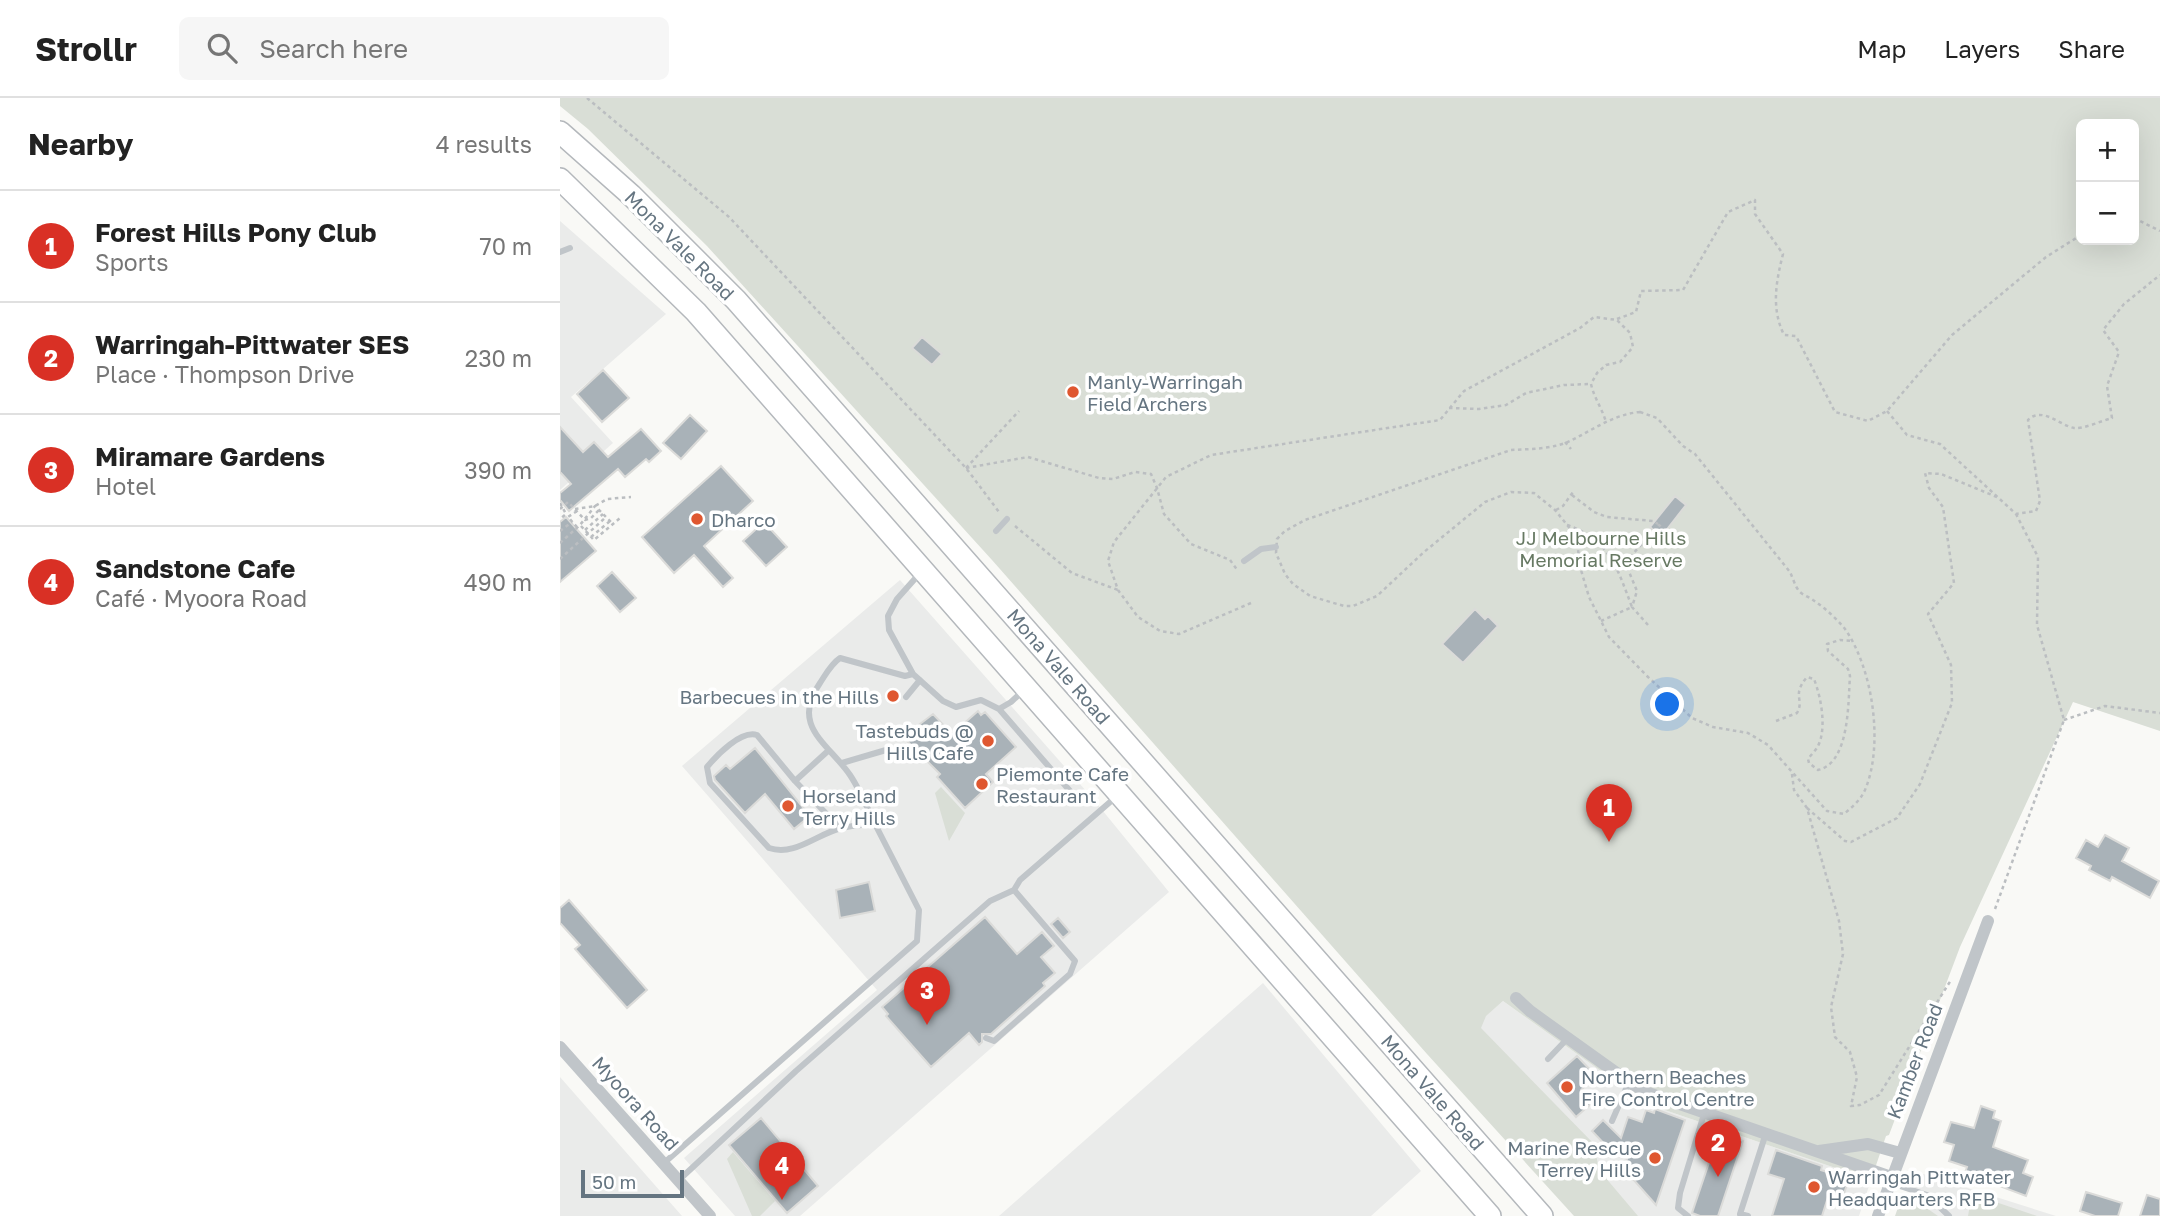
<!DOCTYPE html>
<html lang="en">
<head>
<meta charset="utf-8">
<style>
  :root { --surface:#fff; --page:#f6f6f6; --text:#222; --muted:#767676; --line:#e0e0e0; --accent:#d93025 }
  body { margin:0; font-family:"Golos Text",sans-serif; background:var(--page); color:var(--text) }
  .controls { position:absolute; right:21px; top:21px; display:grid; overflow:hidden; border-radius:10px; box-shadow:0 7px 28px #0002 }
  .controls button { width:63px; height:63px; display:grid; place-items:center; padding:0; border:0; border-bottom:2px solid var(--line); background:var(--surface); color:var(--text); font:35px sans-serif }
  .scale { position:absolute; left:21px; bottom:18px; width:103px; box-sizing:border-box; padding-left:7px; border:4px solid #657581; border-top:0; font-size:19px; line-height:24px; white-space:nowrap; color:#657581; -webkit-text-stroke:5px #fff; paint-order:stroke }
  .you { position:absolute; left:1108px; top:607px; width:24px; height:24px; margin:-18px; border:5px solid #fff; border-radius:50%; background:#1a73e8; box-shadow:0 0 0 10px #1a73e833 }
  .badge { display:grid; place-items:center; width:46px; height:46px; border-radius:50%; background:var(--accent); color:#fff; font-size:23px; font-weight:700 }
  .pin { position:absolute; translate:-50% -58px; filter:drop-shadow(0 2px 4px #0008) }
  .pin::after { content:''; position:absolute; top:37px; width:24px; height:21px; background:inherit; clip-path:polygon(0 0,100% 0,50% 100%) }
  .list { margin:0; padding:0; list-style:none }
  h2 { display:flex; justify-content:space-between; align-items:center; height:91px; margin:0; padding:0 28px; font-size:30px }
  h2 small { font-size:23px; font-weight:400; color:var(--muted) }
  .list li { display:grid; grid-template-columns:46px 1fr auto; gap:21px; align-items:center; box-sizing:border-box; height:112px; padding:0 28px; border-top:2px solid var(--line) }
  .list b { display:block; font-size:26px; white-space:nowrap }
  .list p { margin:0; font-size:23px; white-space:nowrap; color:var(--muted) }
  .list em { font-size:23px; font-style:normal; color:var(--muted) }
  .icon { flex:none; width:38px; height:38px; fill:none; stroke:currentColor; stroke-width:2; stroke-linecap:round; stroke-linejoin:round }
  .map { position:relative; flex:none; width:1600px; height:1118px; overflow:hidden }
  header { display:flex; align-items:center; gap:42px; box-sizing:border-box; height:98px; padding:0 35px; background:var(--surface); border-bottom:2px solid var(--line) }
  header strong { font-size:33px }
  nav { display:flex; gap:38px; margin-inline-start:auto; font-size:24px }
  .search { width:490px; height:63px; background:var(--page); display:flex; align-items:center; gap:18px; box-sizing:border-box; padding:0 24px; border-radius:10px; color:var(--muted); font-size:26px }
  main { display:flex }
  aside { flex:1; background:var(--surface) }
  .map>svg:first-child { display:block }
  .built { fill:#eaebea }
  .green { fill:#d9ded6; fill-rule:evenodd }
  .building { fill:#a9b2b8; stroke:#dbdbd9; stroke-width:2 }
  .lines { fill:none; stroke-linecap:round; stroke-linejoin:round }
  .trunk-casing { stroke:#b4b8bc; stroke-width:24 }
  .path { stroke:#bbbec1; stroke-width:2.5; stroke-dasharray:3.5 3.5; stroke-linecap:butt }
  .service { stroke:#c0c5c9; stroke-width:6 }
  .minor { stroke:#c0c5c9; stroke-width:12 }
  .trunk { stroke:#fff; stroke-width:21 }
  .poi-dot { fill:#df5730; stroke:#fff; stroke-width:2.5 }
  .labels { text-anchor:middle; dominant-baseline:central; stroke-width:7; stroke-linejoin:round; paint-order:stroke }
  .street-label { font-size:19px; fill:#657581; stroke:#fff }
  .poi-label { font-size:19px; fill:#657581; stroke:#fff; text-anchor:start }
  .park-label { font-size:19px; fill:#677963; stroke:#fff }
</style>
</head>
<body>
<header>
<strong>Strollr</strong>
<div class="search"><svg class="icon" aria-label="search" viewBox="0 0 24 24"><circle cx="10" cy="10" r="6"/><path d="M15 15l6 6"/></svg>Search here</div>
<nav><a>Map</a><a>Layers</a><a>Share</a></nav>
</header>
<main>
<aside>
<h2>Nearby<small>4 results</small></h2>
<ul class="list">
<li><span class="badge">1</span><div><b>Forest Hills Pony Club</b><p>Sports</p></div><em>70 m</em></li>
<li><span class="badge">2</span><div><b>Warringah-Pittwater SES</b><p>Place · Thompson Drive</p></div><em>230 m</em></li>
<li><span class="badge">3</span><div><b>Miramare Gardens</b><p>Hotel</p></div><em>390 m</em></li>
<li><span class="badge">4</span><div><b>Sandstone Cafe</b><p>Café · Myoora Road</p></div><em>490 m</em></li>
</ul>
</aside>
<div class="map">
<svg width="1600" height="1118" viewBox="0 0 1600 1118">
  <rect width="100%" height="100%" fill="#f9f9f6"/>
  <path class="built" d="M0,123L106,216L11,299L53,345L0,392Z
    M340,482L534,702L609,794L240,1118H175L124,1060L317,892L122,668Z
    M703,885L861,1073L811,1118H439Z
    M943,903L1087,1006L1311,1082L1299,1118H1026L882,955Z
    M0,979L122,1118H0Z
    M1357,1074L1496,1118H1342Z"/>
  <path class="green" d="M0,0H1600V633L1513,604L1400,849L1329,1037L1326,1038L1311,1082L1087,1006L943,903L926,918L921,930L1034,1046L1039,1072L1078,1118H1014L867,956L432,462L147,148L28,31L0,8ZM1521,26H1574V142H1521Z
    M381,689L405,715L389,743L375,695Z
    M173,1054L215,1103L200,1118H192L167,1061Z
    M1412,1096L1477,1118H1408Z
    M1341,1101L1355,1102L1378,1118H1335Z"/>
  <path class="building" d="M362,239L382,256L372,267L352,250Z
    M43,272L69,300L42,324L17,296Z
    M130,317L147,333L121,361L103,345Z
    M0,329L23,354L34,344L48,359L81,331L101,353L89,364L86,361L65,379L58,371L9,413L0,402V395L11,386L0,374Z
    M161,368L193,403L144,448L173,480L163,489L134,457L114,475L82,439Z
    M1115,398L1126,407L1101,439L1090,429Z
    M6,419L36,453L0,484V424Z
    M204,424L227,449L206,468L183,443Z
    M52,474L76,500L60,514L37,488Z
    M915,511L925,521L928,518L938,528L903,565L882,546Z
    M418,613L421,617L425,614L456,649L426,676L433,684L405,710L377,679L380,676L343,639L373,616L392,636Z
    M195,650L250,718L234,731L205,696L185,715L155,682L154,678L166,667L170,671Z
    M1545,737L1569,750L1562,763L1599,783L1590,800L1552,779L1550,783L1529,772L1531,768L1516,760L1526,742L1538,749Z
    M309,784L315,813L280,820L276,792Z
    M9,802L87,892L67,910L15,851L20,847L0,825V810Z
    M425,819L457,856L482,834L494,848L481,859L495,875L483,885L485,888L431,936H422V944L419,947L409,935L371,969L326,918L328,916L322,909Z
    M498,820L510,834L503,840L491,826Z
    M1017,958L1036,978L1021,992L1032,1005L1016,1019L987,985Z
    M1421,1008L1435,1013L1433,1020L1441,1023L1433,1049L1468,1062L1463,1075L1473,1079L1466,1098L1405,1075L1407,1069L1389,1063L1394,1047L1384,1044L1391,1024L1414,1030Z
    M1095,1011L1125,1022L1096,1107L1064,1071L1067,1061L1050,1055L1051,1053L1032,1033L1043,1022L1061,1040L1068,1019L1082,1024L1086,1012L1094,1015Z
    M201,1020L258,1088L227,1115L169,1047Z
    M1159,1035L1183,1043L1158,1118H1140L1132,1115Z
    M1216,1052L1262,1068L1261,1072L1289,1081L1282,1101L1269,1096L1262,1118H1212L1224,1081L1208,1076Z
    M1526,1094L1562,1105L1558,1118H1535L1520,1113Z
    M1587,1097L1600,1101V1118H1580Z"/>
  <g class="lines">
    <g class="trunk-casing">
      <path id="trunk" d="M0,34L71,97L176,202L982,1118
        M0,81L136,214L930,1118"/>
    </g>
    <path class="path" d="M27,0L169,119L406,370L439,414
      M1574,120L1600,133
      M1057,221L1076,214L1081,193L1123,192L1168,114L1195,102V116L1223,156C1216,184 1211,210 1224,237L1236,238L1275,314L1308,323L1327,313L1392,237L1486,159L1521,137
      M889,310L919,311L946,307L966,295L1004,287L1031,286
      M1327,313L1347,337L1380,346L1456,416L1476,413L1480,403L1468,322C1482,308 1499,327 1514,330C1524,331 1541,323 1552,320L1547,288L1559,254L1543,232L1564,206L1600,177
      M1080,314L1097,320L1123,348L1135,356L1230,474C1233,480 1235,489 1240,494C1243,497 1249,499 1253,502C1265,510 1276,520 1285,531C1313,571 1324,647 1305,692C1300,703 1292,709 1284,716L1267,713L1208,647L1188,635L1153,629L1132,620L1087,578L1049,539L1029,499L1021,472L1016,438L995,412L974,395L951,394L925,404L864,454L817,498L793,508H784L750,498L733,486L725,476L716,455L717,441L725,433L745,422L951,352C971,351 995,351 1012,342C1034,331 1055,316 1080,314Z
      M1005,344L1011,351
      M406,370L468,359L539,380L553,381L575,374L591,376L597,390L604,416L631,446L670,462L678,473
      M406,370L459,313
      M1012,397L1034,414L1047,419L1093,423L1098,426
      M0,405L6,416L0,421
      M0,411L8,404L25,422L31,420L39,412
      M15,411L35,408L47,401L71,399
      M996,412L1003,408L1013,394
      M17,413L8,419L17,429
      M1007,427C1050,442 1057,470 1072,509L1041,523
      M21,428L34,442L60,420
      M455,428L512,475L558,492
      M25,432L43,416
      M0,433L12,424
      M31,439L50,423
      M0,445L20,427L35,408L53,426
      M0,461L46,419
      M691,505L619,536L600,533L578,519L558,492L548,463L554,444L606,379L651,357L880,322L904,293L1020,230L1034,219L1057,222L1070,235L1073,249L1060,264L1046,267L1037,275L1031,286C1034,300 1042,310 1046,324
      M1088,527L1072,509L1077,493L1067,469L1071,458L1099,427L1105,432
      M1504,622L1545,608L1600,615
      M1216,623L1237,615C1245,601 1231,598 1247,579L1254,581C1261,599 1267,630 1258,648C1256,652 1251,657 1248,661L1249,665L1258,672C1290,665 1288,604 1290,578L1288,571L1268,553L1267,546L1280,542L1292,543
      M1232,676L1234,692L1247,710L1279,823L1283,856L1271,909L1275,939L1290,954L1297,979L1291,1008L1300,1007L1319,997L1391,882
      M1247,710L1285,743L1291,744L1337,720L1360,686L1392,605L1391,567L1368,516L1394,485L1383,409L1369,390L1365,375L1381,376L1437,399
      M1435,811L1504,622L1477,527L1478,459L1456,416"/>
    <path class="service" d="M0,154L10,150
      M436,433L447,421
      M684,463L701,451L716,449
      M361,474L337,501L328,518L329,532L353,576L383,603L396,609L421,602L439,611L451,604L464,592
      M346,599L360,582
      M439,611L510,693
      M282,665L326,652
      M235,683L269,652
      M315,726C307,709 300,692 290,677C268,645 230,628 260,585C266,576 271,566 280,560L345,578L353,576
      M426,940L434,943L510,876L515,863L454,792
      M988,961L1008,940
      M1052,1023L1069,984
      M104,1065L357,843L359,812L315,726C304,727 292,727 282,730C258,735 235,759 209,750L150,685L147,669C157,657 181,632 197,637L235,683L280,730
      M119,1082L236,973L430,803L454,792L460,782L557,698
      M1331,1085L1367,1097L1389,1118
      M1128,1118L1118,1110L1120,1095L1144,1016
      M1188,1118L1180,1116L1206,1035"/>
    <path class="minor" d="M956,900L970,913L1069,984L1088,995L1331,1079
      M0,949L150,1118
      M1259,1053L1308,1046L1340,1055
      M1318,1118L1428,823"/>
    <use href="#trunk" class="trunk"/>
  </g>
  <g class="poi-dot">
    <circle cx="513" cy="294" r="7"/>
    <circle cx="137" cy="421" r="7"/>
    <circle cx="333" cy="598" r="7"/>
    <circle cx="428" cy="643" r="7"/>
    <circle cx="422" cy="686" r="7"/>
    <circle cx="228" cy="708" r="7"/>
    <circle cx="1007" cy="989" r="7"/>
    <circle cx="1095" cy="1060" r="7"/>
    <circle cx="1254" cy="1089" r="7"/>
  </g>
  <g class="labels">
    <g class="street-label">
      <text transform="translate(120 147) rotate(45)">Mona Vale Road</text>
      <text transform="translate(499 568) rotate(49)">Mona Vale Road</text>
      <text transform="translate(1354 963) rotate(-69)">Kamber Road</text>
      <text transform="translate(873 994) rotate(49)">Mona Vale Road</text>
      <text transform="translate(76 1005) rotate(48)">Myoora Road</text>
    </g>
    <g class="poi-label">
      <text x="527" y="283">Manly-Warringah<tspan x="527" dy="22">Field Archers</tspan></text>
      <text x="151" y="421">Dharco</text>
      <text x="319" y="598" text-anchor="end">Barbecues in the Hills</text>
      <text x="414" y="632" text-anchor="end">Tastebuds @<tspan x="414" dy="22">Hills Cafe</tspan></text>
      <text x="436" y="675">Piemonte Cafe<tspan x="436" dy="22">Restaurant</tspan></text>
      <text x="242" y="697">Horseland<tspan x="242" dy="22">Terry Hills</tspan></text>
      <text x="1021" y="978">Northern Beaches<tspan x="1021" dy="22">Fire Control Centre</tspan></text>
      <text x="1081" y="1049" text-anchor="end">Marine Rescue<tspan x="1081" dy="22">Terrey Hills</tspan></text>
      <text x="1268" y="1078">Warringah Pittwater<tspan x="1268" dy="22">Headquarters RFB</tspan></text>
    </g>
    <g class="park-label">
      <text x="1041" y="439">JJ Melbourne Hills<tspan x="1041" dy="22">Memorial Reserve</tspan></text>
    </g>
  </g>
</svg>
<div class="controls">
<button>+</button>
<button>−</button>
</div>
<div class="scale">50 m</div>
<div class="you"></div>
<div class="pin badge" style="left:1049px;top:744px">1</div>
<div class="pin badge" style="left:1158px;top:1079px">2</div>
<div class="pin badge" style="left:367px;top:927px">3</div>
<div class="pin badge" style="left:222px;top:1102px">4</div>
</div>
</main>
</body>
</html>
